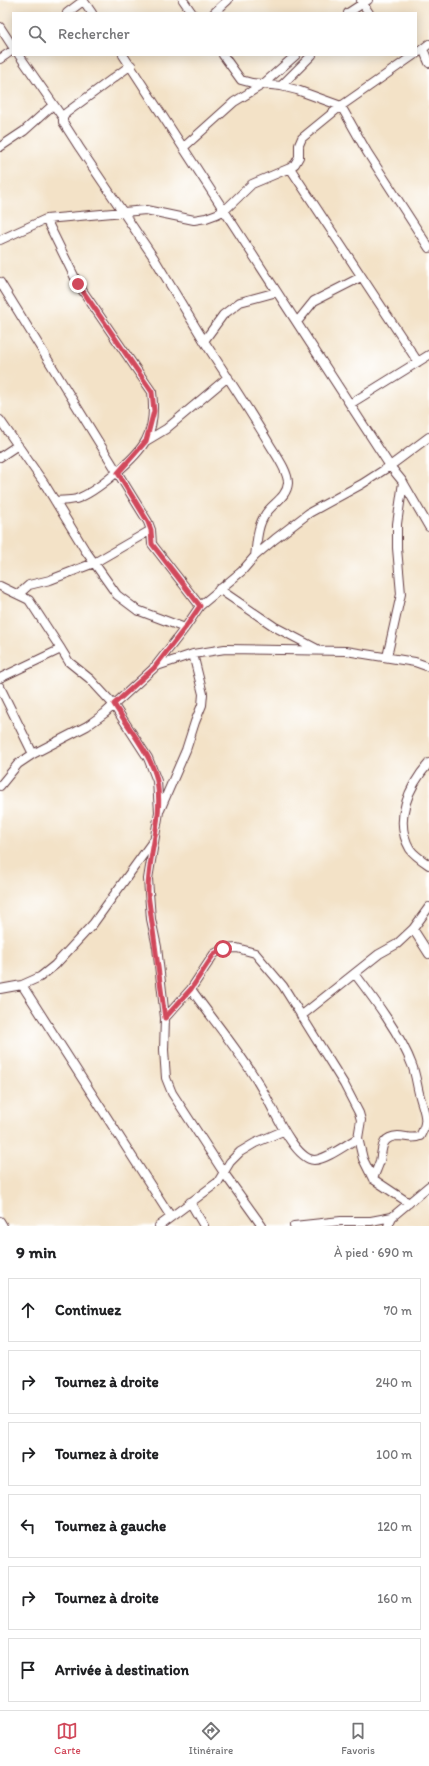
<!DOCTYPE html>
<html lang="fr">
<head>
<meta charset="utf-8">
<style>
  :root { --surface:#fff; --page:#f2f2f2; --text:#202124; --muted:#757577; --line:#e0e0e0; --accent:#d1495b }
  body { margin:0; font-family:Itim,sans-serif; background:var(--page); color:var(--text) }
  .stop { position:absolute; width:12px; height:12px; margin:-9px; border:3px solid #d1495b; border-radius:50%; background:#fff }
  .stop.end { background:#d1495b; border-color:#fff; box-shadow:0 1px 4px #0008 }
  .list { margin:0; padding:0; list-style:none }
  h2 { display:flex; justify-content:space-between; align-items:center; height:52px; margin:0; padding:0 16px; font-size:17px }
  h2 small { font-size:13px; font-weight:400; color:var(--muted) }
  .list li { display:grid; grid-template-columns:26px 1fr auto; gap:12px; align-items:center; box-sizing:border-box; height:64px; margin:0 8px 8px; padding:0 8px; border:1px solid var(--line); border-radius:0px }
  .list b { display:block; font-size:15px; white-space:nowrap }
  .list em { font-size:13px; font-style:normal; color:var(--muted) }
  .icon { flex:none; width:22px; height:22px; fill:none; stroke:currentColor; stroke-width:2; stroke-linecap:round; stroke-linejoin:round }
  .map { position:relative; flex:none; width:429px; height:1226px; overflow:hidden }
  .search { position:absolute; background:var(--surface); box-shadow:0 2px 10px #0003; left:12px; right:12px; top:12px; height:44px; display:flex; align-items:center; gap:10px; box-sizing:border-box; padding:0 14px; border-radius:0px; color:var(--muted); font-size:15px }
  .sheet { height:484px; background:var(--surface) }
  nav { display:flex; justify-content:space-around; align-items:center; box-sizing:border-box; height:56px; border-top:1px solid var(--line); background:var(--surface); font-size:11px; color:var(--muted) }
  nav a { display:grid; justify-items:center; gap:2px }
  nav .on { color:var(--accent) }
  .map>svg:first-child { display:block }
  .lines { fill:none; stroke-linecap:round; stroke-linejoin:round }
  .street-casing { stroke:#633c42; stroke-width:10 }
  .street { stroke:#fff; stroke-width:8 }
  .route { stroke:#d1495b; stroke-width:5 }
</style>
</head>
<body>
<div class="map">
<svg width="429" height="1226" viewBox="0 0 429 1226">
  <rect width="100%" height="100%" fill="#fff"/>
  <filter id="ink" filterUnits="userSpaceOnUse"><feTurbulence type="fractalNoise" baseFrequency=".025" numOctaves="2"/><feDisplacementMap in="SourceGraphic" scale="8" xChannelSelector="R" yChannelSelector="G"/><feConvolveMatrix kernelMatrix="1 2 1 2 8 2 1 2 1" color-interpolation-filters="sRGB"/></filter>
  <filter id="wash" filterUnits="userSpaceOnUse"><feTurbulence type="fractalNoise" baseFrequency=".012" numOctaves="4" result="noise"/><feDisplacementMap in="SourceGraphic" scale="16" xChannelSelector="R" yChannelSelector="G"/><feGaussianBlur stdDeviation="0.9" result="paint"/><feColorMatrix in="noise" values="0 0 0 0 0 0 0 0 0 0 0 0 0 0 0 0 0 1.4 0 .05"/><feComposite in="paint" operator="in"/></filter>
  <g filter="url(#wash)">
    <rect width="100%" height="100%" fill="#f3e2c7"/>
  </g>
  <g filter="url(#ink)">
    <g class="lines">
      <g class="street-casing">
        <path id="street" d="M83,0L92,13
          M183,0L192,13
          M361,1L369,13
          M67,13L83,1
          M214,13L228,0
          M348,13L368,0
          M0,27L13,47
          M423,49L429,63
          M416,54L429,44
          M19,55L63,118
          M123,55L390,466L403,482L429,527
          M223,55L241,80L252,83L281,86L297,90L341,106L367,152L429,248
          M0,59L13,50
          M131,65L66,113L63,118V122L79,147L154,258L204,341
          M281,86L312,55
          M0,147L24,131L53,105
          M184,147L234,102L262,85L296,55
          M290,168L418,362
          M46,219L78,284L152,392C154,408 154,425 146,440C137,458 95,493 76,499C69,501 62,500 55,501
          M0,240L46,219L146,210L194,220L206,218L217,214L225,210L252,184L290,168L295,164L299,157V145L302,138L308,133L341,106L414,55
          M0,282L148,522L151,530L152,544L200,606
          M297,322L314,301L361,277
          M350,404L429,355
          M0,420L44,483L85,550L117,595L137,610L185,628
          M146,441L166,429L228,377
          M0,457L18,445
          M255,556C257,543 257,526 265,515C271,504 287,498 288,483C288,471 276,455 270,445C249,409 226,375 204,341L223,315L240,302L277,292
          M0,586L29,600L61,649
          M219,589L275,627L319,650
          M19,594L29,585L50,580L94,563L151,530
          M387,657L401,594L397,548V524L403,482
          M154,667L193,654L225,649L346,651L415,662L429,667
          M0,678L61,649L69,662L90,679L113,704L148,758L157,781L159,812L148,879L151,919L157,947L165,1018L164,1050L166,1078L172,1093L224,1173L262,1226
          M0,687L33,754
          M429,763C409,786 393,820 410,849C414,855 423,861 429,865
          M0,786L18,764L33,754L87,726L105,713L154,668L185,628L200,606L242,571L255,556L275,539L309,513L362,484L390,466L429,437
          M160,810L186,750L195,722L202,705L203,694L193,654
          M413,929L429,954
          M355,974C374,999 401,1035 412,1065C416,1075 417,1087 420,1097C425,1115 429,1120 420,1136C412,1140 406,1136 398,1136C380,1137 383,1149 380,1161C378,1167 375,1173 373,1179
          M22,985L171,1217
          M0,989L22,985L40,977L55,965L93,924L153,841
          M191,989C215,1023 242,1054 263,1091C272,1106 294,1159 314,1160C326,1160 347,1144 358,1138
          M301,1016L379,954L397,944L413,929L429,907
          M165,1018L191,989L214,954L223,949L237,948L255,953L283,986L344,1084L359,1113L361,1120L358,1138L363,1159L373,1179L409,1203
          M190,1202L204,1226
          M0,1221L3,1226
          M159,1226L218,1182L230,1162L240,1152L255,1143L283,1131
          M294,1226L341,1221H371L392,1217
          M388,1226L392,1217L429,1186"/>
      </g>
      <use href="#street" class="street"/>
    </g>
  </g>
  <g class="lines" filter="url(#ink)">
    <path class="route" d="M78,284L152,392L154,411L146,441L118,473L148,522L151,530L152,544L200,606L185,628L154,668L114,704C127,726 153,757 157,781C164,819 147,856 148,894L165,1018L191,989L214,954L223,949"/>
  </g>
</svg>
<div class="stop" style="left:223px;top:949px"></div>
<div class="stop end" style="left:78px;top:284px"></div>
<div class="search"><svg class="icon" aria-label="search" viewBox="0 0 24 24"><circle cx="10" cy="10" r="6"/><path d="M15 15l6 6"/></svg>Rechercher</div>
</div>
<section class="sheet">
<h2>9 min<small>À pied · 690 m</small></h2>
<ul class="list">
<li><svg class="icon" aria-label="ahead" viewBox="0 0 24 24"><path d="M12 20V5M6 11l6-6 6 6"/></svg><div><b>Continuez</b></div><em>70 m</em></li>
<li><svg class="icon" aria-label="right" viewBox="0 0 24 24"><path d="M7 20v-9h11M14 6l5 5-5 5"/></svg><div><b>Tournez à droite</b></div><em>240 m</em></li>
<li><svg class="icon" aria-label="right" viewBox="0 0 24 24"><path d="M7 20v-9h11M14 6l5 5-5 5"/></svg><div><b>Tournez à droite</b></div><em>100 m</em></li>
<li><svg class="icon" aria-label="left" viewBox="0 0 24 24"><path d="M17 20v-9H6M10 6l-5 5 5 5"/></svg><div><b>Tournez à gauche</b></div><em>120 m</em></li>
<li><svg class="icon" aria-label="right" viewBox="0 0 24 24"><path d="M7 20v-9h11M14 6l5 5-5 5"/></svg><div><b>Tournez à droite</b></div><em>160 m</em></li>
<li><svg class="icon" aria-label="arrive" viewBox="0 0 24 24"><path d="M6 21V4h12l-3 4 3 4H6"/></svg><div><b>Arrivée à destination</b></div></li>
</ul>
</section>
<nav>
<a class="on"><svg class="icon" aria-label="map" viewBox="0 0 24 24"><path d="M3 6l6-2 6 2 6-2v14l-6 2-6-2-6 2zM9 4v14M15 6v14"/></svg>Carte</a>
<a><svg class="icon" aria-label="directions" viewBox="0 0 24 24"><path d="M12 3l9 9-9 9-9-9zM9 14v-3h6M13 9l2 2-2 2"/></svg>Itinéraire</a>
<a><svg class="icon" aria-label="saved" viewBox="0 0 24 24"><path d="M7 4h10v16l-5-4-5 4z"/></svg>Favoris</a>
</nav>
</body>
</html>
